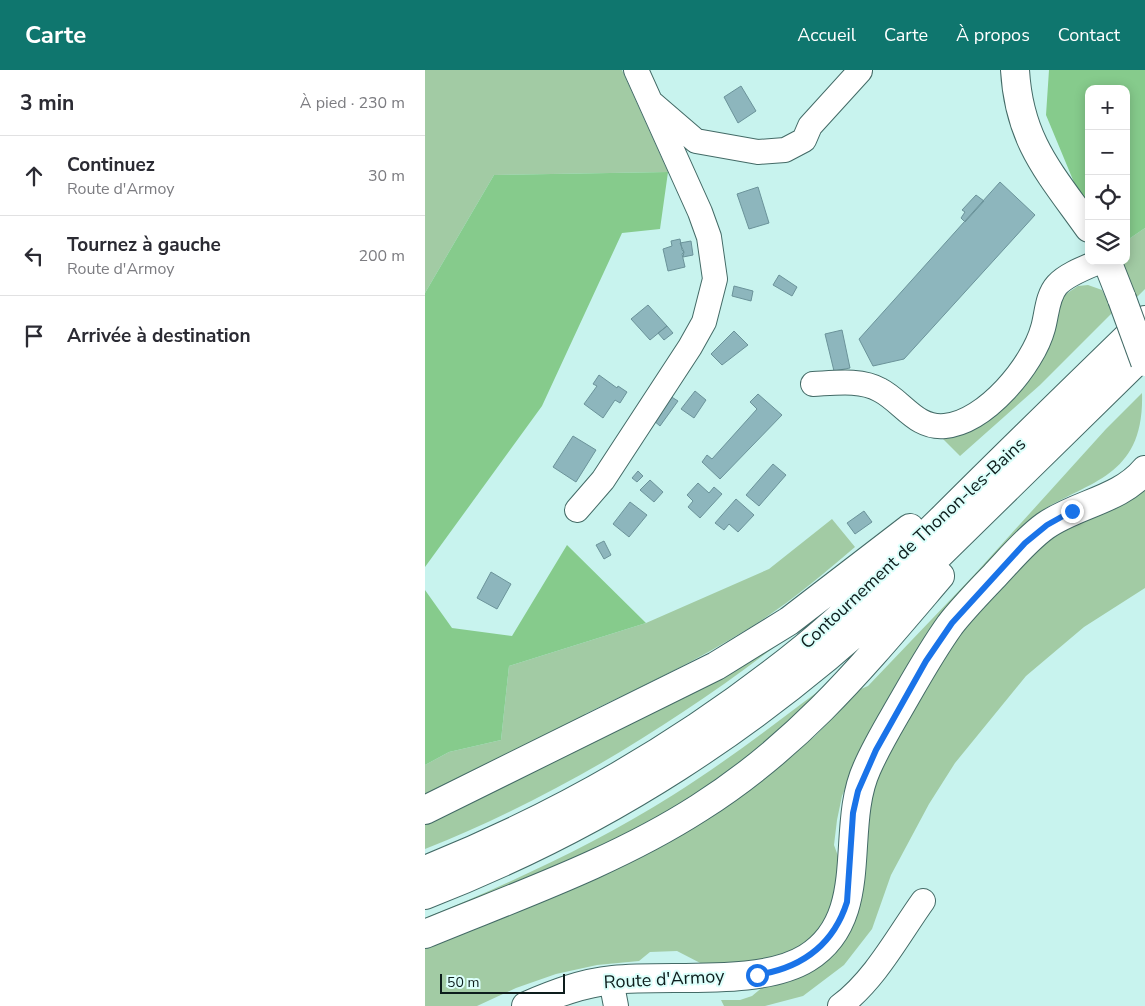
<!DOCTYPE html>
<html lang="fr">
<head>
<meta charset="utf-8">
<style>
  :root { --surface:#fff; --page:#f7f7f7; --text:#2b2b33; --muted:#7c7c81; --line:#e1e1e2; --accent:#0f766e }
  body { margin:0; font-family:"Nunito Sans",sans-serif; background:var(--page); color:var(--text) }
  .controls { position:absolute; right:15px; top:15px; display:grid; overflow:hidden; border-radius:10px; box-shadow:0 2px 12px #0003 }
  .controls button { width:45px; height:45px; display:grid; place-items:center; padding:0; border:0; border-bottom:1px solid var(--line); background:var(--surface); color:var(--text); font:25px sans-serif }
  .scale { position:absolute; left:15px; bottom:12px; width:125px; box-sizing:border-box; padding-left:5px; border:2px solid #0d1d1c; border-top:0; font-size:14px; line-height:18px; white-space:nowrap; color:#0d1d1c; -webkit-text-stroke:4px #dcfffb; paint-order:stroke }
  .stop { position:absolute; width:15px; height:15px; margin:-11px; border:4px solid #1a73e8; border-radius:50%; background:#fff }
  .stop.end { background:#1a73e8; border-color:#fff; box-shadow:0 1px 5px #0008 }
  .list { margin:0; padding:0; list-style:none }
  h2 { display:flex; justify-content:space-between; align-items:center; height:65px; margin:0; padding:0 20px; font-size:21px }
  h2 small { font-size:16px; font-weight:400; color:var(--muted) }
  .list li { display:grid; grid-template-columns:32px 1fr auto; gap:15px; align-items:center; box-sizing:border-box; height:80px; padding:0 20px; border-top:1px solid var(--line) }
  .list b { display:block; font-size:19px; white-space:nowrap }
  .list p { margin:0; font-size:16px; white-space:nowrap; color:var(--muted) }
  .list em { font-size:16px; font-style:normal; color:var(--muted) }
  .icon { flex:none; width:28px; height:28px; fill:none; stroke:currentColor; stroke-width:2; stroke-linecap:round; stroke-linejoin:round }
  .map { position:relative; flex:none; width:720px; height:936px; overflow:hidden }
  header { display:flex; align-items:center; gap:30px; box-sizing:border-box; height:70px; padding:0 25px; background:var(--accent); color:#fff }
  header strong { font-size:24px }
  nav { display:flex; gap:28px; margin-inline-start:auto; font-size:18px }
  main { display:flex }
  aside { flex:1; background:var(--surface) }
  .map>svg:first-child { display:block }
  .green { fill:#a2cba4 }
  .forest { fill:#86cb8c }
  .building { fill:#8db6bd; stroke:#6b939a }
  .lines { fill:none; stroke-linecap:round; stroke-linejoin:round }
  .minor-casing { stroke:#436a66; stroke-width:26 }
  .major-casing { stroke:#436a66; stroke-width:30 }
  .highway-casing { stroke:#436a66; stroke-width:30 }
  .minor { stroke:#fff; stroke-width:24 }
  .major { stroke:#fff; stroke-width:28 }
  .highway { stroke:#fff; stroke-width:28 }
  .major-bridge-casing { stroke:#436a66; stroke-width:30; stroke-linecap:butt }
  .major-bridge { stroke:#fff; stroke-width:28 }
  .route { stroke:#1a73e8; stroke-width:6 }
  .labels { text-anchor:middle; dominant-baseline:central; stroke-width:4; stroke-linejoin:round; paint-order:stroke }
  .street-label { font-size:18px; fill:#0d1d1c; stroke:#dcfffb }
</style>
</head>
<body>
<header>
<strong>Carte</strong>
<nav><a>Accueil</a><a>Carte</a><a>À propos</a><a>Contact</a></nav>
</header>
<main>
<aside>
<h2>3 min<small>À pied · 230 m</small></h2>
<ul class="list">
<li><svg class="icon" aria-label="ahead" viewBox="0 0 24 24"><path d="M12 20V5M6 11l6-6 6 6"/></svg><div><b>Continuez</b><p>Route d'Armoy</p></div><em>30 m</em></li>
<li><svg class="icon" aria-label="left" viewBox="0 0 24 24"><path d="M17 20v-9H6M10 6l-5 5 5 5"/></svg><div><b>Tournez à gauche</b><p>Route d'Armoy</p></div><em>200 m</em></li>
<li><svg class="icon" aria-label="arrive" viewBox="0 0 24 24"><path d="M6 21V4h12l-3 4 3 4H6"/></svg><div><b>Arrivée à destination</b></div></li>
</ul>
</aside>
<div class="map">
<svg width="720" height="936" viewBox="0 0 720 936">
  <rect width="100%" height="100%" fill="#c8f3ee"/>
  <path class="green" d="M0,0H197L243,102L69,105L0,223Z
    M720,158V219L710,229L696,191H701V171Z
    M663,215L677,220L688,242L615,315L535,386L517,368L544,355L638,226L653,216Z
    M717,323C720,418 649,410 599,454L522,538L436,679L417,726L412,750L409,775L417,797L411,836L390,870L355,890L283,897L252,881L225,882L214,891L172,895L131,904L91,918L52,936H0V879L178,804L346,702L390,666L436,619L443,616L549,505L681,359Z
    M720,421V518L659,557L601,606L530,693L504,734L466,805L447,859L419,895L378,926L340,936H299L296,930H315L327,926L345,911L388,896L457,692L515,589L542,553L625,467L652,451Z
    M407,449L430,477C397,505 363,534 326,557C273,590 216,617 160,644L162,650L0,729V695L24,682L76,670L84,596L221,553L344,499Z
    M365,565C253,652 133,726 0,779V749Z
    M418,603L382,645L249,745L0,858V848C86,813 170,774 248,725C307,688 362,644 418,603Z"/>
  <path class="forest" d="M624,0H720V158L701,171V19H664V135L653,122L621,45Z
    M243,102L235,159L197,163L117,336L0,497V223L69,105Z
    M142,475L221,553L84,596L76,670L24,682L0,695V520L27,558L87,566Z"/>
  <path class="building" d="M316,16L331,41L313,53L299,27Z
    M575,112L610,145L479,289L448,296L434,269Z
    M333,117L344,153L324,159L312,124Z
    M551,125L559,131L540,152L536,148L540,142L537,140Z
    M255,169L257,180L259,182L257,184L260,197L243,201L238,179L247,176L246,171Z
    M266,171L268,185L258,187L259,182L255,173Z
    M354,205L372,217L367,226L348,215Z
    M309,216L328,221L326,231L307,226Z
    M223,235L242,256L225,270L206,249Z
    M242,256L248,263L239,270L233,263Z
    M417,260L425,298L409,301L400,264Z
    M309,261L323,275L297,295L286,284Z
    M174,305L192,318L193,316L202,322L195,333L190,330L178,348L159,334L172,316L168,314Z
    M270,321L281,330L269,348L256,339Z
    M333,324L357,345L295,409L277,392L282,385L287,389L332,339L325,332Z
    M245,326L253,331L235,356L228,350Z
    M148,366L171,380L151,412L128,397Z
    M348,394L361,405L334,436L321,425Z
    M213,401L218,406L212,412L207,408Z
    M225,410L238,422L229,432L215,420Z
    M273,413L284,423L289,417L297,424L275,448L263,437L268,431L262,425Z
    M311,429L329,445L313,462L304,454L299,460L290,453Z
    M205,432L222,445L204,467L188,454Z
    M439,441L447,452L430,464L422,453Z
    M179,471L186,485L179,489L171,475Z
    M66,502L86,514L72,539L52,528Z"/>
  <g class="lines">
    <g class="minor-casing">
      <path id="minor" d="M228,34L271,71L333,82L360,80L379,70L385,56L435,1
        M388,314C409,313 436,309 455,320C478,332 491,359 520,356C561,352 608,295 618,258C622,244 622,226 632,215C642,204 662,197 676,191
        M152,440L178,410L265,277L279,252L290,209L284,167L275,142L211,0
        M186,910L191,936
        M415,936C450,910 473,866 498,831"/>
    </g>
    <g class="major-casing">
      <path id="major" d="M590,0C594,71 625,103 664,158
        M682,191L697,229
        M101,936C129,924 157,913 188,910C245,904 335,917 382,888C448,847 414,759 442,698C452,675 465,654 477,633C492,607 507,580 525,555C539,537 556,520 571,504C587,487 602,469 620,456C651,434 695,430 720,400"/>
    </g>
    <g class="highway-casing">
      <path id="highway" d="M0,740L291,596L364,551L485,458
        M0,800C137,745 265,671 379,578C429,537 474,491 520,446C586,380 653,315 720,250
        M0,825C182,754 332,656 475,523L720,283
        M0,864C92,826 190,792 274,738C375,674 439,595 515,506"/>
    </g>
    <use href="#minor" class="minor"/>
    <use href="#major" class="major"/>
    <use href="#highway" class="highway"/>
    <g class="major-bridge-casing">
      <path id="major-bridge" d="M697,229L720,292"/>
    </g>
    <use href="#major-bridge" class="major-bridge"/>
  </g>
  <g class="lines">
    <path class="route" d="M332,905C376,898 408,876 422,832L428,743L433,721L451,680L501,591L527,553L600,473L622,455L647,441"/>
  </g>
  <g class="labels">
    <g class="street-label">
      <text transform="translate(488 473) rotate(-43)">Contournement de Thonon-les-Bains</text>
      <text transform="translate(239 909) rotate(-3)">Route d'Armoy</text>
    </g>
  </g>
</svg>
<div class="controls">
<button>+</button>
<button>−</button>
<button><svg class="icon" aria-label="locate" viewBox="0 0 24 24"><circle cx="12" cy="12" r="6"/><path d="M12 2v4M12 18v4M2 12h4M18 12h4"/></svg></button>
<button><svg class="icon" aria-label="layers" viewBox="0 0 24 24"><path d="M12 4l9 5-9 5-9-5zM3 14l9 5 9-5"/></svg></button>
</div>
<div class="scale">50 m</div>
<div class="stop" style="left:332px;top:905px"></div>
<div class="stop end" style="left:647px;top:441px"></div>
</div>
</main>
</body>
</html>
